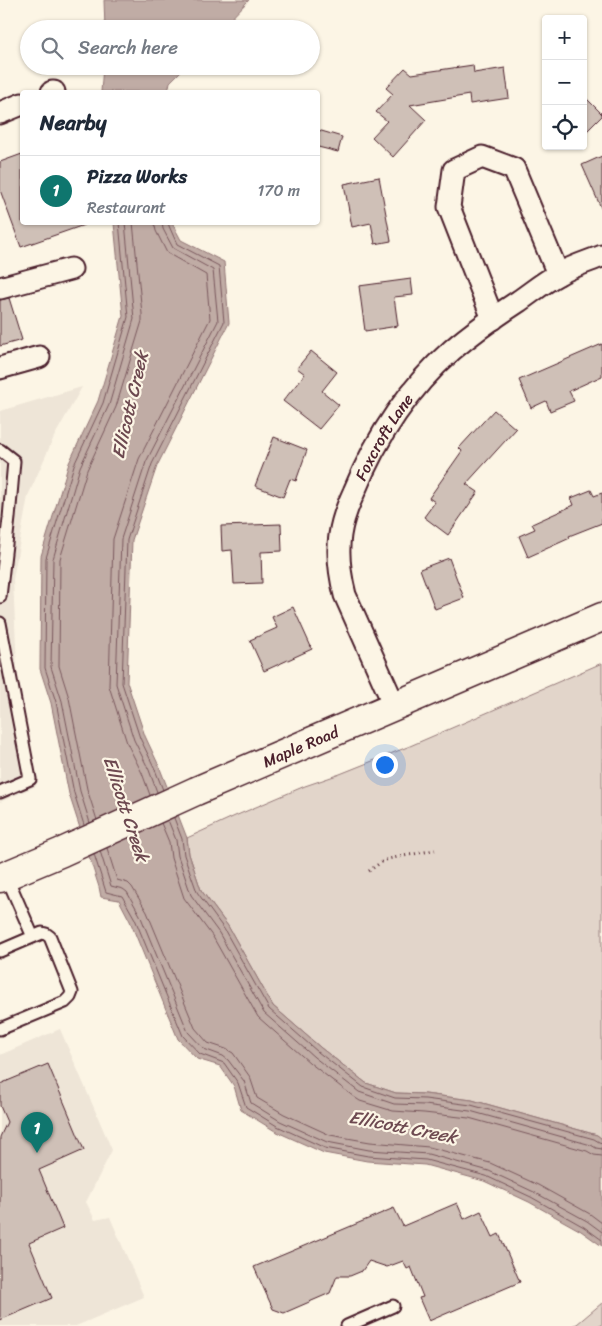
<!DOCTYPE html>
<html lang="en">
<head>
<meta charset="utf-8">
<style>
  :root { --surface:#fff; --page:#f6f6f7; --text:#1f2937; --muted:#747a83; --line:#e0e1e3; --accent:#0f766e }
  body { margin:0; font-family:Sriracha,sans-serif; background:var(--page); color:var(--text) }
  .controls { position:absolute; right:15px; top:15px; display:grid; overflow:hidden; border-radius:5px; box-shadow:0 1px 4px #0004 }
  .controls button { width:45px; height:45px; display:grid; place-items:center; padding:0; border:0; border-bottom:1px solid var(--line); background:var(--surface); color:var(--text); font:25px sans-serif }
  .you { position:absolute; left:384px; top:764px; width:18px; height:18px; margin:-12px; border:4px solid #fff; border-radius:50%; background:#1a73e8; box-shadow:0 0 0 8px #1a73e833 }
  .badge { display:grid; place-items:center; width:32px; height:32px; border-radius:50%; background:var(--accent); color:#fff; font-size:16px; font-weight:700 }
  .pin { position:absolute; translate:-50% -41px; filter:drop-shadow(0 1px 2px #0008) }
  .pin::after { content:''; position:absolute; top:26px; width:18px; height:15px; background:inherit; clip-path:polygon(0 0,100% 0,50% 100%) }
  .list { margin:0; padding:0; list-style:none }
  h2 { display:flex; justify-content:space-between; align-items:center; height:65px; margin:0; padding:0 20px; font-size:21px }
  h2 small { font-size:16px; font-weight:400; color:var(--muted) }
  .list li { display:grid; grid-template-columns:32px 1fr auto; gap:15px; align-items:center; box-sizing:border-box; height:70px; padding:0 20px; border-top:1px solid var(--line) }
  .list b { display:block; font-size:19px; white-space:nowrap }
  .list p { margin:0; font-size:16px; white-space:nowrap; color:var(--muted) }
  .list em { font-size:16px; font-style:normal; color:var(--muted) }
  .icon { flex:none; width:28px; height:28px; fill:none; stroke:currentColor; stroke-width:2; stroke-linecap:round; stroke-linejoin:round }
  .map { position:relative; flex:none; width:602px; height:1326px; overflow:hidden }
  .search { position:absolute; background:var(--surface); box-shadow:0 1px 4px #0004; left:20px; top:20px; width:300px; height:55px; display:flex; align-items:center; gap:12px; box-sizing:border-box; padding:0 18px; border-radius:28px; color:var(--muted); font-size:19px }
  .panel { position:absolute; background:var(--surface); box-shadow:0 1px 4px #0004; left:20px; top:90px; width:300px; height:135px; border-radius:5px }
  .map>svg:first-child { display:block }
  .built { fill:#eee5d7 }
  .green { fill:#e2d5ca; stroke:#967a7a }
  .water { fill:#c0aca5; stroke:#917474 }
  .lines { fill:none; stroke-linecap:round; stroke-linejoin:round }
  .shore { stroke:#79575c; stroke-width:1 }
  .building { fill:#cfc0b7; stroke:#4a1f2b }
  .service-casing { stroke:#4a1f2b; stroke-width:15 }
  .minor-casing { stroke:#4a1f2b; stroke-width:25 }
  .secondary-casing { stroke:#4a1f2b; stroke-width:31 }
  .path { stroke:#4a1f2b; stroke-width:3; stroke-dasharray:1 4; stroke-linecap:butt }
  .service { stroke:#fcf5e5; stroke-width:11 }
  .minor { stroke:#fcf5e5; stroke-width:21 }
  .secondary { stroke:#fcf5e5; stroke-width:28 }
  .labels { text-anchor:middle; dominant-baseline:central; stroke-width:4.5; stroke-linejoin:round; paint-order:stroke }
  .street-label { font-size:16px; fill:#4a1f2b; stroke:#fcf5e5 }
  .water-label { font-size:18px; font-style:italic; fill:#6d4950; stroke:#fcf5e5 }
</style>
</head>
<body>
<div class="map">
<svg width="602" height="1326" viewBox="0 0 602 1326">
  <rect width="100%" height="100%" fill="#fcf5e5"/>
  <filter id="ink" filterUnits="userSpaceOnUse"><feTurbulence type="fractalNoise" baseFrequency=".02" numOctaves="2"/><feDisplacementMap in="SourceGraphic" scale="10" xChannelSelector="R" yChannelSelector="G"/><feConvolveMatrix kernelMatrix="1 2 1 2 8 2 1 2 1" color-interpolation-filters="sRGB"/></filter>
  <g filter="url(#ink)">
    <path class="built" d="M82,387L54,437L28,496L13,579L18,690L36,786L0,802V411Z
      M60,1029L112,1150L86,1202L95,1220L110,1217L144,1297L76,1326H0V1055Z"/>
    <path class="green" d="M602,663V1139L597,1135L472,1100L425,1094L396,1093L366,1083L321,1048L273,1006L228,926L201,890L189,854L187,838L235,816L305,786L340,774L410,746Z
      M602,1303V1326H571L577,1324Z"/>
    <path class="water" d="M104,0H249L221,29H105Z
      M103,66H186L170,82L168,92H101Z
      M114,223H172L181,240L224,262L229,323L157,466L132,540L127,682L145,736L159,766L187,838L189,854L201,890L228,926L273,1006L321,1048L366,1083L396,1093L425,1094L472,1100L597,1135L602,1139V1246L581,1231L529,1202L484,1181L425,1165L367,1161L324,1153L275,1131L241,1110L234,1086L220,1066L197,1059L178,1039L130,921L119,900L101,897L99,887L69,794L51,703L40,669L41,556L69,463L98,401L123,316Z"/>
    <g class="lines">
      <path class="shore" d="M163,790L154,767L140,738L122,683L127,540L152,464L224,322L219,266L177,244L169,226L168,222
        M157,792L149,770L134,740L116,684L121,539L146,462L218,321L213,270L173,248L163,229L162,222
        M150,795L142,773L127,743L109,686L113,539L139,459L210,319L206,275L167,253L156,231L154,222
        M174,818L182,839L184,855L197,892L224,929L269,1009L318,1052L363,1087L395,1098L425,1099L471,1105L594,1139L599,1142L602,1143
        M97,820L87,789L69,698L59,666L60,559L87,470L116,407L142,321V314L133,222
        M168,820L176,840L178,856L191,895L219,933L264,1013L314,1057L359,1092L394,1104L425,1105L470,1111L591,1145L596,1148L602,1149
        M90,823L80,791L62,701L51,667L53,559L80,467L109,405L134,319L125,222
        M161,823L169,842L171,858L184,898L213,937L258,1017L310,1063L354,1097L360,1101L393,1111L424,1113L469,1118L587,1151L594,1155L602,1156
        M84,825L74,793L56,702L45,668L46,558L74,465L103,403L128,317L119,222
        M107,848L117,880L128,883L132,887L147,912L195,1028L208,1043L226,1049L233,1053L250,1077L257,1098L284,1114L330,1135L370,1142L429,1147L490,1163L538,1185L590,1214L602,1223
        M100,851L111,886L123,889L127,892L140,915L188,1032L204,1049L223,1056L228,1060L244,1081L251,1103L280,1121L327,1142L369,1150L428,1154L489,1171L534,1192L587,1221L602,1232
        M94,854L106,892L122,896L135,919L183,1036L200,1054L224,1063L238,1083L246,1107L277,1126L325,1148L368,1156L426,1160L486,1176L531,1197L584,1227L602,1240"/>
    </g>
    <path class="building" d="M473,65L474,73L505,68L509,98L470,104L469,95L410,105L426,120L393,157L372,137L387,121L376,112L393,94L386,88L405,68L412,74Z
      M583,95L602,114V116L583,135Z
      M318,130L342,137L338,152L318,147Z
      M22,154V222H83L84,225L21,247L0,190V162Z
      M602,156V210L582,165Z
      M379,177L391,241L375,244L371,223L352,227L344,184Z
      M411,279L413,295L394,297L398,326L365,331L359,286Z
      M9,298L22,340L0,346V300Z
      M602,344V376L569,391L574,401L550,411L546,401L531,408L519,380Z
      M311,351L337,372L322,391L339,405L319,429L283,401L305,374L297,368Z
      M494,410L516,429L466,484L478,492L448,535L424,517L435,502L429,498L462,451L459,448Z
      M274,437L307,450L296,481L290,479L283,497L255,486Z
      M591,490L594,496L602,493V523L569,536L570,538L528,557L519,536L535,529L532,524L574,505L571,498Z
      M281,524L282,551L261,552L262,583L234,584L232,550L222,551L221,526Z
      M449,558L464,598L435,609L420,569Z
      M293,607L312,649L264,671L250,640L277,628L272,617Z
      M48,1064L84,1150L39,1170L63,1228L29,1243L52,1298L0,1320V1137L7,1122L0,1106V1084Z
      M457,1203L464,1219L481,1211L493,1237L499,1234L520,1282L429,1321L419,1298L423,1297L411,1267L407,1269L403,1261L387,1267L369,1261L362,1271L350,1276H337L330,1293L284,1313L273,1309L254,1267L394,1208L403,1226Z"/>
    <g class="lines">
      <g class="service-casing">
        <path id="service" d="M0,450L14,461L9,518L0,597
          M0,623L30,779L0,792
          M6,875L33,937
          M0,951L42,933L46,934L50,937L72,992L70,997L65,1002L0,1029
          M347,1326L393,1306"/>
      </g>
      <g class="minor-casing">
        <g id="minor">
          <path d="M52,92H54"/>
          <path d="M0,113L22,104"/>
          <path d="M0,288L71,269"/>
          <path d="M493,319L449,207L454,170L482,157L514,169L558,274"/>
          <path d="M0,368L39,357"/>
          <path id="s1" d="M394,705L345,595C340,575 337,555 340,535C342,520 348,505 354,492C376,438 409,388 452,350C473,332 496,316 519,301C532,292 544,282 557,275C570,267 587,262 602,256"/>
        </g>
      </g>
      <g class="secondary-casing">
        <g id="secondary">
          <path id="s2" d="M0,878L62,852L196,791L602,617"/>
        </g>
      </g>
      <path class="path" d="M369,871L380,863L388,859L435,850"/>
      <use href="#service" class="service"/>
      <use href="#minor" class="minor"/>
      <use href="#secondary" class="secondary"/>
    </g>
  </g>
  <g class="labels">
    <g class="street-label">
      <text stroke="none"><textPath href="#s1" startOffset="289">Foxcroft Lane</textPath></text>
      <text stroke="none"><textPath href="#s2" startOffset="328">Maple Road</textPath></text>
    </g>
    <g class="water-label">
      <text transform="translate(130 405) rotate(-77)">Ellicott Creek</text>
      <text transform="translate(126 809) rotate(72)">Ellicott Creek</text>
      <text transform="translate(403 1127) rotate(11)">Ellicott Creek</text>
    </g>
  </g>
</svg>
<div class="controls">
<button>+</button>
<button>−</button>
<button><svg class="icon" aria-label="locate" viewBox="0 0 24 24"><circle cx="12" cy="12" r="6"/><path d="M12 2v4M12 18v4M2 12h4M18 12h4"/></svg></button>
</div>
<div class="you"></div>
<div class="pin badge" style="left:37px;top:1153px">1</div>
<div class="search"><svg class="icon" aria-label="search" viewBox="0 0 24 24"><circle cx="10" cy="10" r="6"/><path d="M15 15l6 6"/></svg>Search here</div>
<section class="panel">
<h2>Nearby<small></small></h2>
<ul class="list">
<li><span class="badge">1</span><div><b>Pizza Works</b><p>Restaurant</p></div><em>170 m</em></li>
</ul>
</section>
</div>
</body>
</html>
